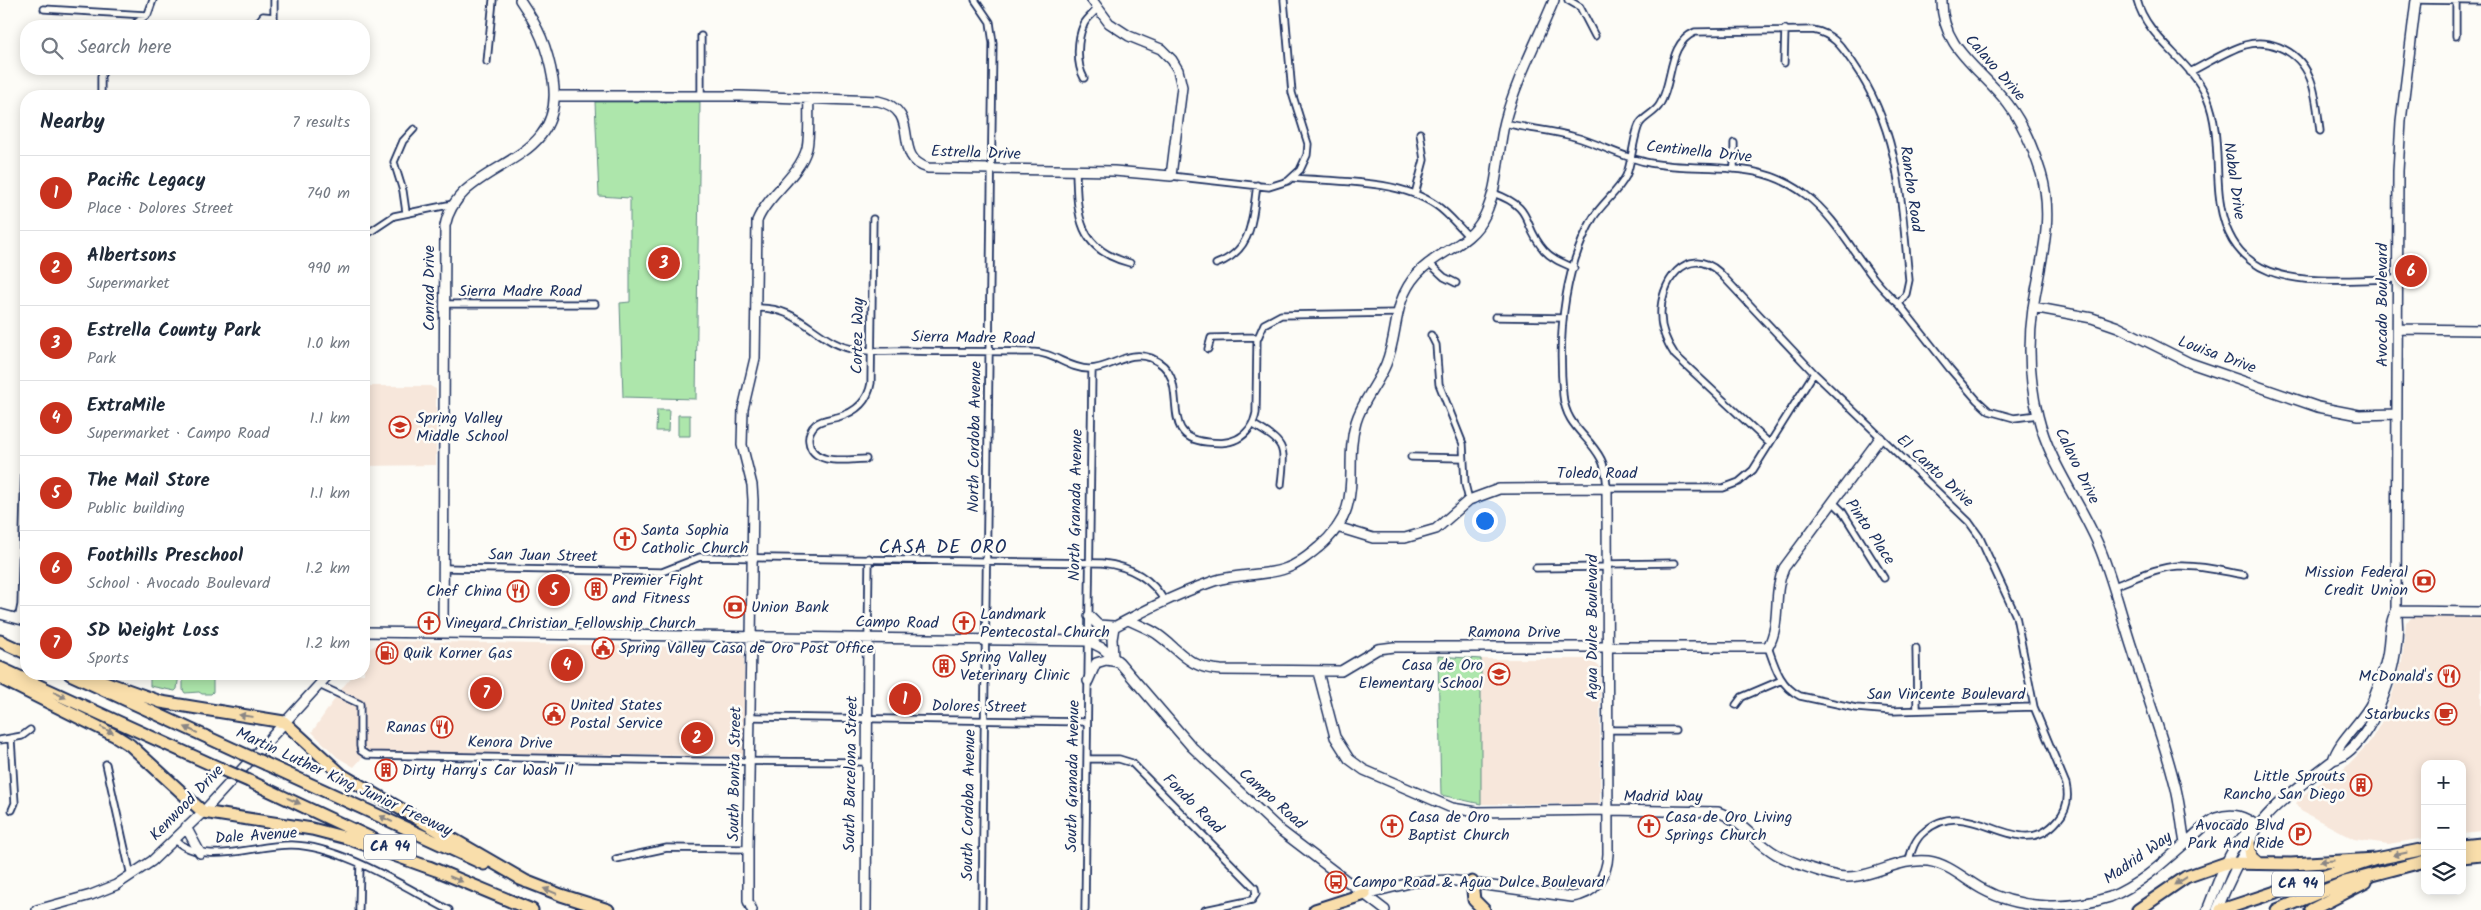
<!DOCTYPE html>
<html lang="en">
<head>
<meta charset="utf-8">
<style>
  :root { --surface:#fff; --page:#f6f6f7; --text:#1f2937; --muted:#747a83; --line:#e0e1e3; --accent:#c8321e }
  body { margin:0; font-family:Kalam,sans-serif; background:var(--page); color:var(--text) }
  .controls { position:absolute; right:15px; bottom:15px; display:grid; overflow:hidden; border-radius:10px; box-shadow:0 2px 12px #0003 }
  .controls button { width:45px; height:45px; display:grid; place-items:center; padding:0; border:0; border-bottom:1px solid var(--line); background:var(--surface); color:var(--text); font:25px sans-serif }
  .you { position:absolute; left:1484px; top:520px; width:18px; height:18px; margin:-12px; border:4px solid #fff; border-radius:50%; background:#1a73e8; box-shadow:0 0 0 8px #1a73e833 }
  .badge { display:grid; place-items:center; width:32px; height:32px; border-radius:50%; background:var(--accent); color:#fff; font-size:16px; font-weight:700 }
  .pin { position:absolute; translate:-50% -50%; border:2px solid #fff; box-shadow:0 1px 5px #0006 }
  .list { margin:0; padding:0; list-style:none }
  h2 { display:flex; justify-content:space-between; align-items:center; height:65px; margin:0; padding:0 20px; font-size:21px }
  h2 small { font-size:16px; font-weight:400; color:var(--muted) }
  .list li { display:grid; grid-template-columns:32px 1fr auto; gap:15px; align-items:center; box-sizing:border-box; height:75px; padding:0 20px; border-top:1px solid var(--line) }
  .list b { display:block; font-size:19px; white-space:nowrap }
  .list p { margin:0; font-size:16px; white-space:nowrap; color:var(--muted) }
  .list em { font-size:16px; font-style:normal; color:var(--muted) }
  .icon { flex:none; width:28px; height:28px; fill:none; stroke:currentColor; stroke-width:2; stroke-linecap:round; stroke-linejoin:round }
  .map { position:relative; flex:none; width:2481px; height:910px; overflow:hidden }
  .search { position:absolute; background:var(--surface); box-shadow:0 2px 12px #0003; left:20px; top:20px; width:350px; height:55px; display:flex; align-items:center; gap:12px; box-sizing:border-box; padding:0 18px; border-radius:20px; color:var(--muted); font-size:19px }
  .panel { position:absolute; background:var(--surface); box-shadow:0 2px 12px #0003; left:20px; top:90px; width:350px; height:590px; border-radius:20px }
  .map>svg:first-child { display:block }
  .built { fill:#f7e7db }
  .green { fill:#ade6ab; stroke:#648a84 }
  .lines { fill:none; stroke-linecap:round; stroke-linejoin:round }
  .street-casing { stroke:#1b2f5e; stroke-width:9 }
  .secondary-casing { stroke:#1b2f5e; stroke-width:12 }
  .highway-casing { stroke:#1b2f5e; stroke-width:15 }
  .street { stroke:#fdfcf7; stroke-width:5.5 }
  .secondary { stroke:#fdfcf7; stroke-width:9 }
  .highway { stroke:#f9deab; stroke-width:11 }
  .highway-bridge-casing { stroke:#1b2f5e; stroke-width:15; stroke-linecap:butt }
  .highway-bridge { stroke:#f9deab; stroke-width:11 }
  .oneway { fill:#8a8684 }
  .labels { text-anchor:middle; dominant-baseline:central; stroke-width:5; stroke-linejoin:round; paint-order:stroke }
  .shield { fill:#fdfcf7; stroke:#5f6c8c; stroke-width:1 }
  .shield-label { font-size:15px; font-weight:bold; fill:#1b2f5e }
  .street-label { font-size:16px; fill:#1b2f5e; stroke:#fdfcf7 }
  .poi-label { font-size:16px; fill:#1b2f5e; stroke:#fdfcf7; text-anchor:start }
  .quarter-label { font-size:19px; letter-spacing:1px; fill:#1b2f5e; stroke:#fdfcf7 }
</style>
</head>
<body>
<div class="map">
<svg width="2481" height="910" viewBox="0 0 2481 910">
  <rect width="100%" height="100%" fill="#fdfcf7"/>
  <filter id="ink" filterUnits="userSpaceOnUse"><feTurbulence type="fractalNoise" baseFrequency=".02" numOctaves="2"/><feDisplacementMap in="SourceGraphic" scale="10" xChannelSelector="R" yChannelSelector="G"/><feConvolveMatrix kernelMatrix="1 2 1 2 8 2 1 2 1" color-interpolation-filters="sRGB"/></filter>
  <g filter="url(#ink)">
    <path class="built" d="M364,386H430L436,389V465L364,466Z
      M2413,617L2481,618V831L2462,833V764H2425V838L2388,844L2354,839L2301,811L2296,803L2310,789L2345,768L2370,742L2383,719L2393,692L2402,661L2406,622Z
      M383,641L744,648V756L367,752L354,767L337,757L312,732L343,687L354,674H364V652Z
      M1481,659H1589L1600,667V804H1481Z"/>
    <path class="green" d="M595,102H700L696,399L623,397L620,303L630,302V198L599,196Z
      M657,410H669L668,431H656Z
      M678,415H690V436H678Z
      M1438,656L1481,659V804L1441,795Z
      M150,674H179L177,689L175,691L150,686Z
      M183,674H213V692L211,694H202L199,692L185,693L183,690Z"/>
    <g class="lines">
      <g class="street-casing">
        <path id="street" d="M975,0L990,22L993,43L982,910
          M1568,0L1580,7L1595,36
          M2137,0C2147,39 2192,61 2207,98C2219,126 2216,163 2219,193C2228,298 2321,279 2398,279
          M2416,0L2481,1
          M44,9L146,15
          M132,26L148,14L153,0
          M255,26L263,16L274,17V0
          M701,36V96
          M2456,36V1
          M487,62L493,0
          M1784,63L1785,29
          M2190,72C2208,63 2226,51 2245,45C2256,42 2269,43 2279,47C2315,61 2316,98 2320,131
          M1084,78C1076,64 1077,39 1084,24C1087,18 1093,14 1097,9
          M101,96V76L105,69
          M1505,123C1528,129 1552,130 1575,137C1600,144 1623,158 1650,163C1706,173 1756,157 1806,195C1844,224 1861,273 1899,304
          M1734,168V143
          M1076,170C1077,216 1078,250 1130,263
          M1171,176L1269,187L1288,181L1300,170L1307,155L1308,144L1292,93L1284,0
          M1293,178C1337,182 1398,179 1436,205C1448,213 1458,226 1469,237
          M1493,193C1536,208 1521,224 1544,250C1552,259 1563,263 1574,268
          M1415,194L1424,160L1420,133
          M406,212L403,191L394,162L403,141L414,129
          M364,236L394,216L453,204
          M1216,264C1253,251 1252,219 1257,185
          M1430,264L1444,277L1456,283
          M445,304H595
          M756,308C803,306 816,345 858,350C874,352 891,351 907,351C949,352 991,351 1032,352C1053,352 1069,369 1089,369C1112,369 1127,349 1151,358C1197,377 1152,437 1207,442C1217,443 1227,444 1237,439C1247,434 1254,424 1256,413L1257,340L1264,324L1281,315L1397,313
          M1495,317L1563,318
          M1431,335L1436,345L1439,384L1463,444L1465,484L1469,500
          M1208,349L1211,338L1257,337
          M1814,373L1753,470L1739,482L1723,488H1607C1606,478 1606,468 1601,459C1588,434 1566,427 1563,395C1558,336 1563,271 1593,218C1602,203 1618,192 1626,176C1632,164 1634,129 1641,122C1647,115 1656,112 1660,104C1674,81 1667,44 1695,32L1813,30C1834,34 1842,47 1853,63C1900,131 1901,200 1909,280L1906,294L1899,304L1950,369L1977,400L1989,411L2014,418L2038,415
          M1252,424C1287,444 1285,446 1281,485
          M1769,443L1675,355C1667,343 1661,331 1661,316C1659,284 1686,243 1719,272L1814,373L1969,522L1979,536L2016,616L2034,707L2066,784C2069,797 2067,810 2058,820C2018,868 1971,790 1924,832C1916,838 1910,852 1909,862
          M1411,457L1463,458
          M866,459C849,459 812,467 809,441C808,435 811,428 816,424C823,419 831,419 838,417C856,412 868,401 871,383L873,219
          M1833,502L1842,511L1884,578
          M1607,564L1675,563
          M443,568L662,572L700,557L1102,563C1129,566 1152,578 1165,602
          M1536,568L1607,567
          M2114,586C2134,579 2156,567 2178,566C2200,565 2222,571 2244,575
          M18,620L21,605L26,423
          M868,639L869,558
          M1768,647C1775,667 1780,686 1800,696L1856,708L1893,711L2034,707
          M1916,648L1917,710
          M319,685L360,704V746L361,751L367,755L694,761L867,762
          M1736,705L1742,697L1782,680
          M751,717L1087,722
          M1607,730H1675
          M11,739L15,803L12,810
          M0,740L22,736L30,730
          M1087,759H1119L1132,763L1255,888L1256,894L1252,900L1205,910
          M106,764L131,876
          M174,839C205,868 254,844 292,845C342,846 404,887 449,910
          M616,859L667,848L748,849
          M359,910L360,865
          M1085,910L1092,369"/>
      </g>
      <g class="secondary-casing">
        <path id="secondary" d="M1942,0C1941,49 1982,69 2008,104C2024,125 2033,148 2041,173C2055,219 2040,262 2033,308C2028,344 2029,380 2038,416C2050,466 2083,505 2101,551C2114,584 2122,618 2133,651C2146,694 2163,737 2174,781C2180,801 2181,823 2185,843
          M555,96H740L878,101C924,111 890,157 928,168L1114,171L1171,176L1182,87L1178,70L1172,60L1161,49L1129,36L1109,23L1092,0
          M2033,307L2092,318L2118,327L2190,363L2318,407L2359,415L2396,414
          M2398,329L2481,330
          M1337,527L1373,538H1405L1436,529L1469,500L1499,489L1607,488L1608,854C1607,877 1595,894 1572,897L1449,880L1414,882L1365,894
          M2396,611L2481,612
          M0,614L26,621
          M1089,616L1098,625L1113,626
          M1129,620C1138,625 1148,628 1157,634C1181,651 1188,668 1221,670L1341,671L1378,649L1394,647H1768C1782,622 1772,594 1784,568L1880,438
          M364,632L1088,641L1102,648L1119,662L1192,747L1280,830L1385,910
          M443,633L445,226C458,158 567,170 553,80C547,46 539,28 520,0
          M1088,641C1129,619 1170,596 1214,581C1238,573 1264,577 1287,568C1299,564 1309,555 1319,547C1368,505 1342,470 1356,422C1362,401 1378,384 1386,364C1399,332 1392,302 1417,274C1438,250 1470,247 1485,215C1499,186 1497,152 1505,121C1516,80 1538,39 1554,0
          M1113,657L1112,639L1114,627
          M1318,672L1335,737L1349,759L1364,770L1452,808L1477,812L1608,810L1718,812C1741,820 1755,842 1776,854C1792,863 1812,869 1829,874C1865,886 1893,857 1928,861C1949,864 1964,879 1982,889C2020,910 2070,910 2110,897C2140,885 2166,860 2190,839C2198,832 2207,823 2216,818C2233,812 2245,816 2258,827
          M1088,681L1096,663L1106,660L1119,662
          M2333,760C2340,738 2363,722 2373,700C2379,685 2384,671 2387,656C2390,639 2388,626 2396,611
          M186,827L200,853
          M37,910L91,895L116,885L152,861L203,812L329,674
          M752,910L748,901V849L753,500L752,485L742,445L743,409L755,358L757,221C768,194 799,177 807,148C810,133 808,114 809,98
          M866,910L868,639
          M2207,910C2217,887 2232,833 2258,827
          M2217,910C2229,880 2242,855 2258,827C2270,807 2313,776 2333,760C2375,748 2405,651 2396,611L2398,171L2401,121L2416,0"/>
      </g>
      <g class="highway-casing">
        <path id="highway" d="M0,641L26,653
          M0,668L219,768
          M70,674L235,750
          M82,674L161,702L284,722L342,775L527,882
          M0,678L114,735L130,745L203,812L312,829L347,838L436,870
          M266,764L484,864
          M249,781L388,846
          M2249,843L2251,857L2258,863
          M2462,846L2481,844
          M2462,857L2481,855
          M429,867L532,910
          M520,879L561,895L608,910
          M1472,882L1474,900L1484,910
          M1315,910L1365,894
          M2138,910L2186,877L2226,863L2291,864L2376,859
          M2221,910L2376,859L2425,849
          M2277,910L2345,882L2425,861
          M2311,910L2366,882"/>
      </g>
      <use href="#street" class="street"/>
      <use href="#secondary" class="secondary"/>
      <use href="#highway" class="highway"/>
      <g class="highway-bridge-casing">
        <path id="highway-bridge" d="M235,750L266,764
          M219,768L249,781"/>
      </g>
      <use href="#highway-bridge" class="highway-bridge"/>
    </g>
    <defs><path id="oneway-solid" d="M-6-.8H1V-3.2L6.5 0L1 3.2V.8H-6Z" transform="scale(1.25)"/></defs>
    <g class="oneway">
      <use href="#oneway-solid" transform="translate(60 695) rotate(24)"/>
      <use href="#oneway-solid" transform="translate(246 716) rotate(-172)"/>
      <use href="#oneway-solid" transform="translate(107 730) rotate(27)"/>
      <use href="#oneway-solid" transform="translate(191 730) rotate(-155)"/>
      <use href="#oneway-solid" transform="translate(294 801) rotate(24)"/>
      <use href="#oneway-solid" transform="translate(386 819) rotate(-155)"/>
      <use href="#oneway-solid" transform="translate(2400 854) rotate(168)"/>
      <use href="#oneway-solid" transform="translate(2327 861) rotate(177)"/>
      <use href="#oneway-solid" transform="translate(456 879) rotate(23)"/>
      <use href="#oneway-solid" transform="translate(2181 881) rotate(147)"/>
      <use href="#oneway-solid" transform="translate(550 891) rotate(-158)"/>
    </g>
  </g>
  <defs>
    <g id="school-ring" transform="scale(1.125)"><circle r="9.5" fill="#fdfcf7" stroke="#c8321e" stroke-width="1.5"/><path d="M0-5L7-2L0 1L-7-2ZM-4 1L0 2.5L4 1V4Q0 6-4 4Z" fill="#c8321e"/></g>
    <g id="church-ring" transform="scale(1.125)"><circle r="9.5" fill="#fdfcf7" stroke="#c8321e" stroke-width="1.5"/><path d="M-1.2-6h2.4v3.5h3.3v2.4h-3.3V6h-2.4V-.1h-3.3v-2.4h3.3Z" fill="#c8321e"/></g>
    <g id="bank-ring" transform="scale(1.125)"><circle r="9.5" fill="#fdfcf7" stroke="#c8321e" stroke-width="1.5"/><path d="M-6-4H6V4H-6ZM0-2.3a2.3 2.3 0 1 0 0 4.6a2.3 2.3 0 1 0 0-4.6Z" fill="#c8321e"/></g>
    <g id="building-ring" transform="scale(1.125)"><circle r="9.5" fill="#fdfcf7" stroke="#c8321e" stroke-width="1.5"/><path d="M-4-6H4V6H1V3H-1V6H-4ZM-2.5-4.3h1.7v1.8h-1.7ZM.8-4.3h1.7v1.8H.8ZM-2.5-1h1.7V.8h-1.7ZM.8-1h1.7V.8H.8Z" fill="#c8321e"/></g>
    <g id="restaurant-ring" transform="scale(1.125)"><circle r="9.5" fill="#fdfcf7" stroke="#c8321e" stroke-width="1.5"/><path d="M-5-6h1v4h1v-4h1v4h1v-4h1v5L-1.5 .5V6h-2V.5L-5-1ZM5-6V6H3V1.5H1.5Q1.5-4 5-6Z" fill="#c8321e"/></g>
    <g id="civic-ring" transform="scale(1.125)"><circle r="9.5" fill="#fdfcf7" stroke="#c8321e" stroke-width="1.5"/><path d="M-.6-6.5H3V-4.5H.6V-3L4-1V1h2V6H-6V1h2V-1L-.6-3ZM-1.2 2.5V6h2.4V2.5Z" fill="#c8321e"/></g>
    <g id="fuel-ring" transform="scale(1.125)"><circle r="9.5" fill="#fdfcf7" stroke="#c8321e" stroke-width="1.5"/><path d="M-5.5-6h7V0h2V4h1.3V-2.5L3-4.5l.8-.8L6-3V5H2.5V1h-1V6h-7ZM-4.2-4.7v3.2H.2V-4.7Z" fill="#c8321e"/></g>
    <g id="cafe-ring" transform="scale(1.125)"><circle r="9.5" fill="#fdfcf7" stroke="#c8321e" stroke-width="1.5"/><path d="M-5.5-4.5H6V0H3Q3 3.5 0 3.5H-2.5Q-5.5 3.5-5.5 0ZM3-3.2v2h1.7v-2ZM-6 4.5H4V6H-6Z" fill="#c8321e"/></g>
    <g id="parking-ring" transform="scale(1.125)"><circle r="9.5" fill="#fdfcf7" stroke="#c8321e" stroke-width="1.5"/><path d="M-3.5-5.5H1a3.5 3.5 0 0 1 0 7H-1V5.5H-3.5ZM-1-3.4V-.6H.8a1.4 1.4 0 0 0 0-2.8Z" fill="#c8321e"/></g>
    <g id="bus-ring" transform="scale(1.125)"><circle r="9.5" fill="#fdfcf7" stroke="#c8321e" stroke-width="1.5"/><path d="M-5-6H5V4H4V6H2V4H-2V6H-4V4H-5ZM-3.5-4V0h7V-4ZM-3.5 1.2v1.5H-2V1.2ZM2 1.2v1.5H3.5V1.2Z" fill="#c8321e"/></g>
  </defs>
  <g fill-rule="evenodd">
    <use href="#school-ring" x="400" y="427"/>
    <use href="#church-ring" x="625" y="539"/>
    <use href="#bank-ring" x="2424" y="581"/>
    <use href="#building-ring" x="596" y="589"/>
    <use href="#restaurant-ring" x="518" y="591"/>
    <use href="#bank-ring" x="735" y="607"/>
    <use href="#church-ring" x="429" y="623"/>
    <use href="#church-ring" x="964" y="623"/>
    <use href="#civic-ring" x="603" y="648"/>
    <use href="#fuel-ring" x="387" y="653"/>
    <use href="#building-ring" x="944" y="666"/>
    <use href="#school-ring" x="1499" y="674"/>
    <use href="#restaurant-ring" x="2449" y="676"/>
    <use href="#civic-ring" x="554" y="714"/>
    <use href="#cafe-ring" x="2446" y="714"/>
    <use href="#restaurant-ring" x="442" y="727"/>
    <use href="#building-ring" x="386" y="770"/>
    <use href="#building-ring" x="2361" y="785"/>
    <use href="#church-ring" x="1392" y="826"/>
    <use href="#church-ring" x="1649" y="826"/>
    <use href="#parking-ring" x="2300" y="834"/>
    <use href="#bus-ring" x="1336" y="882"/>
  </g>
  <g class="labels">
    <g class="shield">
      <rect x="364" y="834.5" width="52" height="25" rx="4"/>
      <rect x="2272" y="871.5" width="52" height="25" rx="4"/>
    </g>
    <g class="shield-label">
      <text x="390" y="847">CA 94</text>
      <text x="2298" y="884">CA 94</text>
    </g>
    <g class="street-label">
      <text transform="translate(1995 68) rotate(49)">Calavo Drive</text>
      <text transform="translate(1699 152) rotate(6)">Centinella Drive</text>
      <text transform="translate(976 153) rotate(2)">Estrella Drive</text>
      <text transform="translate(2234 181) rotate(82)">Nabal Drive</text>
      <text transform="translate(1911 189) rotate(82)">Rancho Road</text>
      <text transform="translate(429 288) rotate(-90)">Conrad Drive</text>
      <text x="520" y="291">Sierra Madre Road</text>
      <text transform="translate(2382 305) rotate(-90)">Avocado Boulevard</text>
      <text transform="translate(858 336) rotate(-89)">Cortez Way</text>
      <text transform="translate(973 338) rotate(1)">Sierra Madre Road</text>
      <text transform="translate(2217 355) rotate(20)">Louisa Drive</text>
      <text transform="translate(975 437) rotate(-89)">North Cordoba Avenue</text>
      <text transform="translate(2077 466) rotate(64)">Calavo Drive</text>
      <text transform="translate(1935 471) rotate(43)">El Canto Drive</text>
      <text x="1597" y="473">Toledo Road</text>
      <text transform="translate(1076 505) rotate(-89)">North Granada Avenue</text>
      <text transform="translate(1870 532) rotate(56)">Pinto Place</text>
      <text transform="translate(543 556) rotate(1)">San Juan Street</text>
      <text transform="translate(897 623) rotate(1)">Campo Road</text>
      <text transform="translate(1592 627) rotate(-90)">Agua Dulce Boulevard</text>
      <text x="1514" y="632">Ramona Drive</text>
      <text x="1946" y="694">San Vincente Boulevard</text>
      <text transform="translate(979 707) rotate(1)">Dolores Street</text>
      <text transform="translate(510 743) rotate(1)">Kenora Drive</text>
      <text transform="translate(735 774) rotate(-89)">South Bonita Street</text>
      <text transform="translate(851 774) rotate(-89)">South Barcelona Street</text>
      <text transform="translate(1073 776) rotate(-89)">South Granada Avenue</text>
      <text transform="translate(344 782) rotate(25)">Martin Luther King Junior Freeway</text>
      <text x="1663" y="796">Madrid Way</text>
      <text transform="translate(1272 799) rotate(42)">Campo Road</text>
      <text transform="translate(187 803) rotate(-46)">Kenwood Drive</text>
      <text transform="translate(1193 804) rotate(45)">Fondo Road</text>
      <text transform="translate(969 805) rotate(-89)">South Cordoba Avenue</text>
      <text transform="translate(256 836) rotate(-4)">Dale Avenue</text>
      <text transform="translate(2138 858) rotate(-35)">Madrid Way</text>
    </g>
    <g class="poi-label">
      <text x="416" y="418">Spring Valley<tspan x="416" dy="18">Middle School</tspan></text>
      <text x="641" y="530">Santa Sophia<tspan x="641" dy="18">Catholic Church</tspan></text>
      <text x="2408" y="572" text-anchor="end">Mission Federal<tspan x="2408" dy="18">Credit Union</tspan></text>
      <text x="612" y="580">Premier Fight<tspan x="612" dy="18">and Fitness</tspan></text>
      <text x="502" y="591" text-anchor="end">Chef China</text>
      <text x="751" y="607">Union Bank</text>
      <text x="980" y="614">Landmark<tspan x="980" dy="18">Pentecostal Church</tspan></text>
      <text x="445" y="623">Vineyard Christian Fellowship Church</text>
      <text x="619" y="648">Spring Valley Casa de Oro Post Office</text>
      <text x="403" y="653">Quik Korner Gas</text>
      <text x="960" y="657">Spring Valley<tspan x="960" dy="18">Veterinary Clinic</tspan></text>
      <text x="1483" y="665" text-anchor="end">Casa de Oro<tspan x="1483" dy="18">Elementary School</tspan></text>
      <text x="2433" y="676" text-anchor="end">McDonald's</text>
      <text x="570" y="705">United States<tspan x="570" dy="18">Postal Service</tspan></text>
      <text x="2430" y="714" text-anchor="end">Starbucks</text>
      <text x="426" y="727" text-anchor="end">Ranas</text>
      <text x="402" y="770">Dirty Harry's Car Wash II</text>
      <text x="2345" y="776" text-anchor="end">Little Sprouts<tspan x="2345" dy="18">Rancho San Diego</tspan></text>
      <text x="1408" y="817">Casa de Oro<tspan x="1408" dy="18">Baptist Church</tspan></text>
      <text x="1665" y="817">Casa de Oro Living<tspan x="1665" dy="18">Springs Church</tspan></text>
      <text x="2284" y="825" text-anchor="end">Avocado Blvd<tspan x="2284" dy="18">Park And Ride</tspan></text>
      <text x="1352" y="882">Campo Road &amp; Agua Dulce Boulevard</text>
    </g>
    <g class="quarter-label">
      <text x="943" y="548">CASA DE ORO</text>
    </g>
  </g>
</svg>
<div class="controls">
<button>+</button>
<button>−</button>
<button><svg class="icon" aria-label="layers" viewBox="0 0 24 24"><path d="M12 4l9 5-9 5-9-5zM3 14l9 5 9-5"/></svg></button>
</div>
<div class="you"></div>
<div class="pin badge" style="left:905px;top:699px">1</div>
<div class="pin badge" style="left:697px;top:738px">2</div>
<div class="pin badge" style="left:664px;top:263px">3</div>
<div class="pin badge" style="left:567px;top:665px">4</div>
<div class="pin badge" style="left:554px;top:590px">5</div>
<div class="pin badge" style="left:2411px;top:271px">6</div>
<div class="pin badge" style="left:486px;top:693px">7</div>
<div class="search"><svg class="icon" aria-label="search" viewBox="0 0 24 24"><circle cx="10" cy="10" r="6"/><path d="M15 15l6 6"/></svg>Search here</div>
<section class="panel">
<h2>Nearby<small>7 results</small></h2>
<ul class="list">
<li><span class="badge">1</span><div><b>Pacific Legacy</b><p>Place · Dolores Street</p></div><em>740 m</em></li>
<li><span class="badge">2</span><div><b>Albertsons</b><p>Supermarket</p></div><em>990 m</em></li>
<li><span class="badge">3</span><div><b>Estrella County Park</b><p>Park</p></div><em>1.0 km</em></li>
<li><span class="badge">4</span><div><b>ExtraMile</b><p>Supermarket · Campo Road</p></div><em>1.1 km</em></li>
<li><span class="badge">5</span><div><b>The Mail Store</b><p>Public building</p></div><em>1.1 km</em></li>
<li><span class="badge">6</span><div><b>Foothills Preschool</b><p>School · Avocado Boulevard</p></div><em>1.2 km</em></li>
<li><span class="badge">7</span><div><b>SD Weight Loss</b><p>Sports</p></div><em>1.2 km</em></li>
</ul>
</section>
</div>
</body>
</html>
